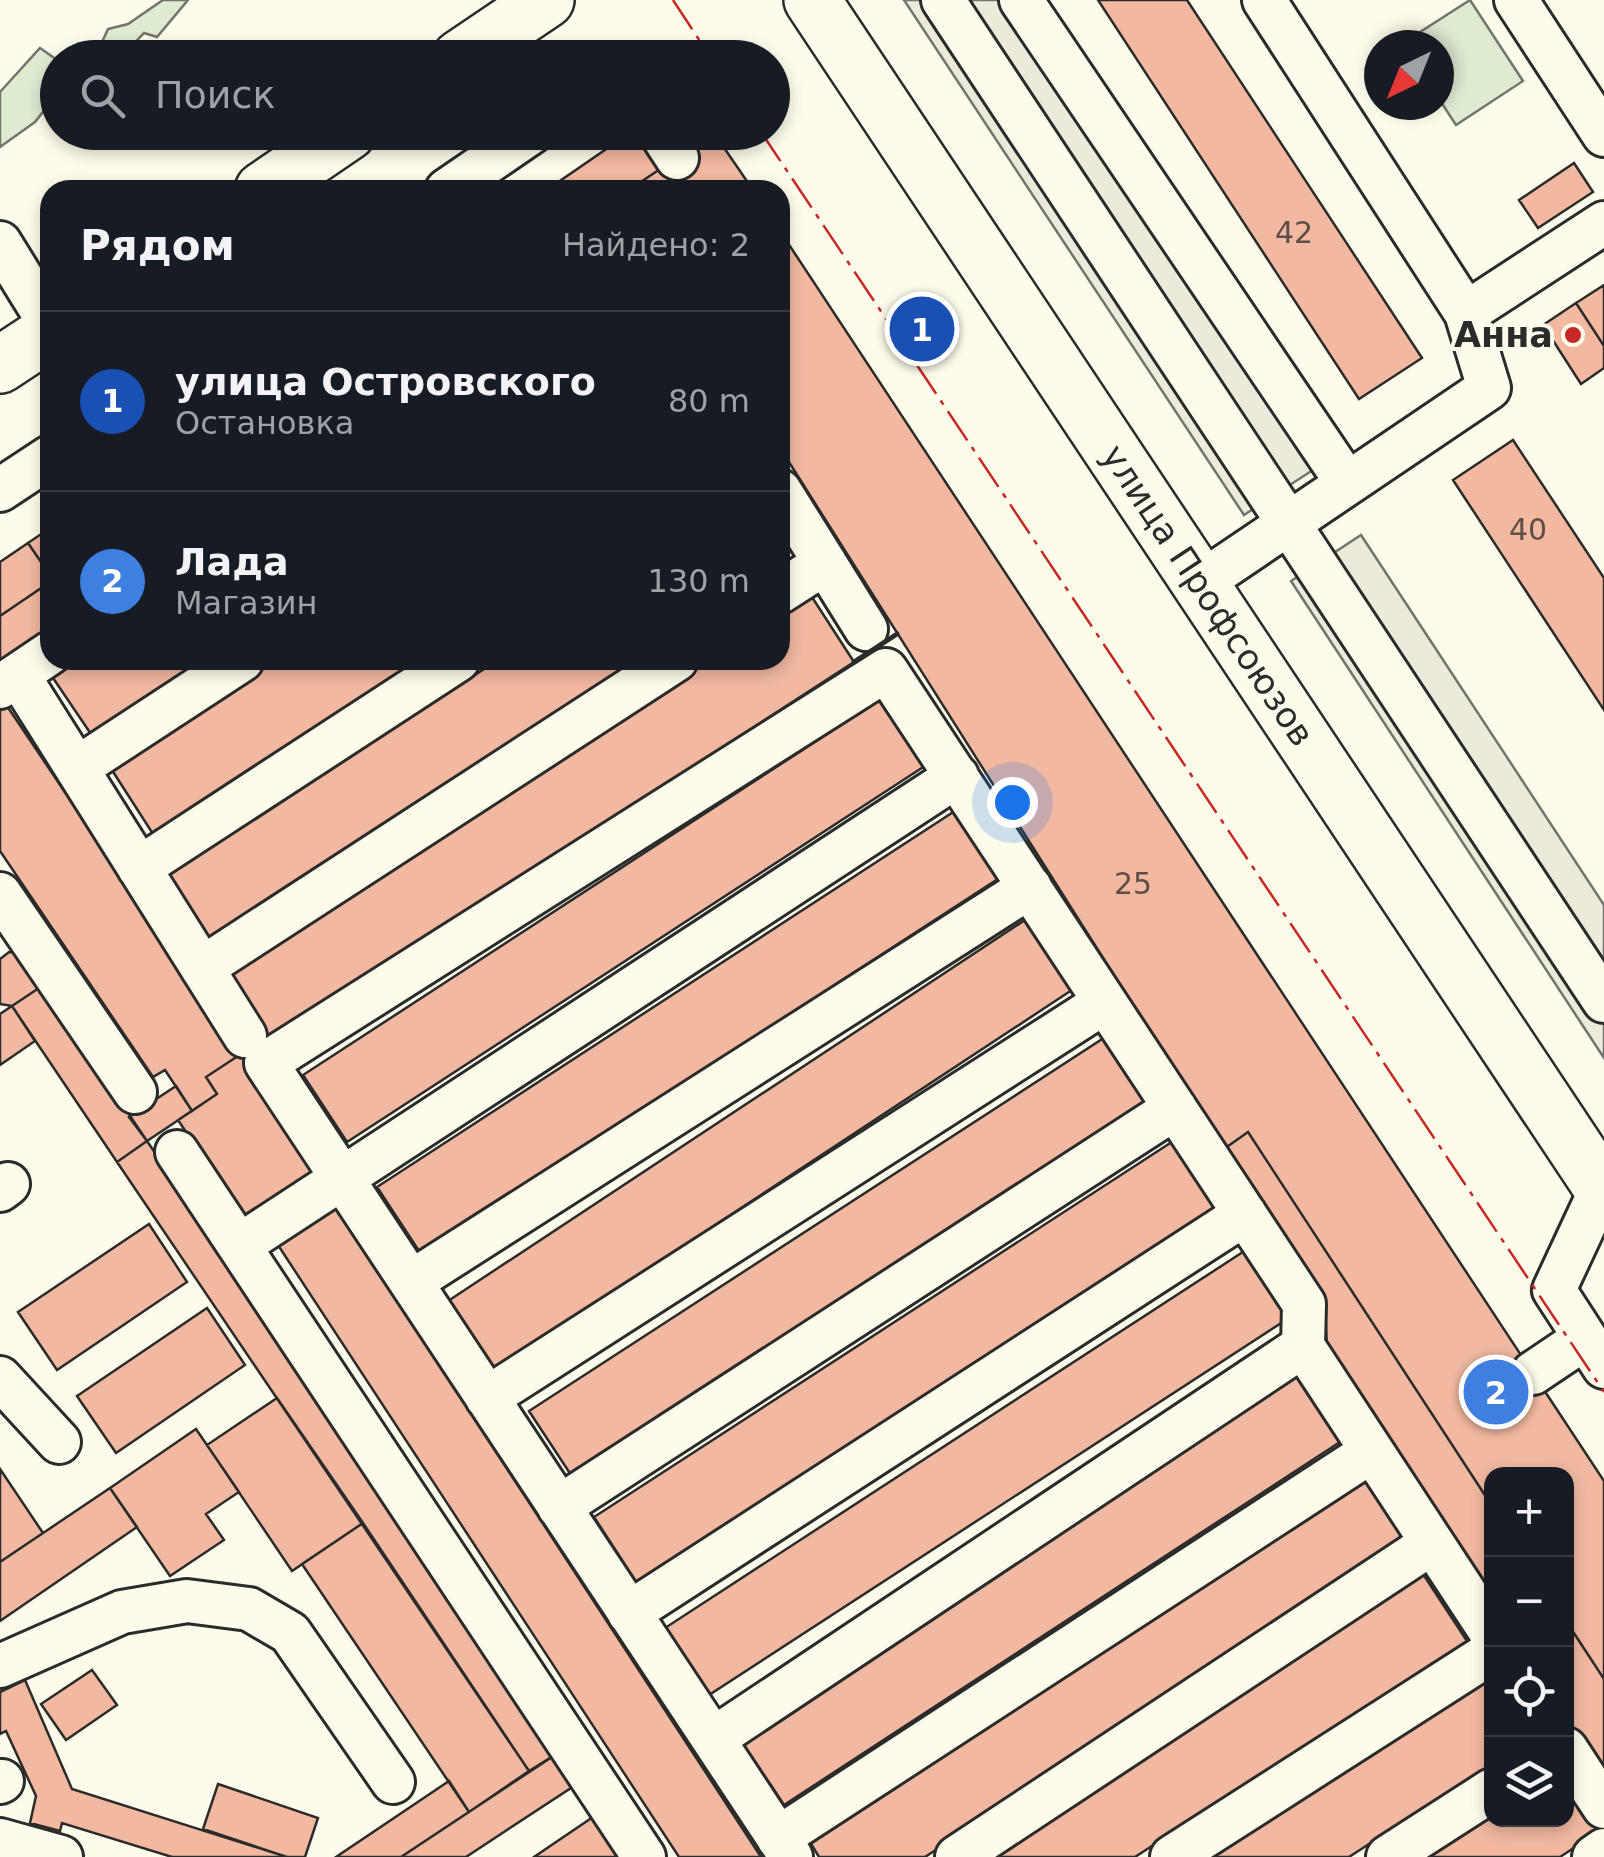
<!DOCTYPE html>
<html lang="ru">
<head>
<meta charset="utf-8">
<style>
  :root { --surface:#171b24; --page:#20242c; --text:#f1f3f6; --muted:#9ea1a6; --line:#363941; --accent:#0b8043 }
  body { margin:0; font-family:"DejaVu Sans",sans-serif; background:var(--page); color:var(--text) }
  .controls { position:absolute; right:30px; bottom:30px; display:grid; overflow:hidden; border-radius:20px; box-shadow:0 5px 15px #0003 }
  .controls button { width:90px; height:90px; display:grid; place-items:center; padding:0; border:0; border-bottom:2px solid var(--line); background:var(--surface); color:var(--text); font:50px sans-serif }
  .compass { position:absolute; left:1364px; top:30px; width:90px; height:90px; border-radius:50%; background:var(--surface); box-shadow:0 5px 15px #0003; rotate:223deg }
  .you { position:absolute; left:1012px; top:802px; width:35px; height:35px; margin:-25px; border:8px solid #fff; border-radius:50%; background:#1a73e8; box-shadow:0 0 0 15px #1a73e833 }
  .badge { display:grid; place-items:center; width:65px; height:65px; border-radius:50%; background:var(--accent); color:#fff; font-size:32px; font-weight:700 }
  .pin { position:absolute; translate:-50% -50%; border:5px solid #fff; box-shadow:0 2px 10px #0006 }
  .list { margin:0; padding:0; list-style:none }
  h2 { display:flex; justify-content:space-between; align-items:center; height:130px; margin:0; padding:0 40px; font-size:42px }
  h2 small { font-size:32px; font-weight:400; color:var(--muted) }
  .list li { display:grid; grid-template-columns:65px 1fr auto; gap:30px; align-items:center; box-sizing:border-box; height:180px; padding:0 40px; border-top:2px solid var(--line) }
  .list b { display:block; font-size:38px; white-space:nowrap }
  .list p { margin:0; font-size:32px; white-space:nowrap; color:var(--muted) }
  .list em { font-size:32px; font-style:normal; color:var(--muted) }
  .icon { flex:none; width:55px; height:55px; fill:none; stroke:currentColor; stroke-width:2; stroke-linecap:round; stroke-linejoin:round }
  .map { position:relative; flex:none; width:1604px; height:1857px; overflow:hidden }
  .search { position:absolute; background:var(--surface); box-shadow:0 5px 15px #0003; left:40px; top:40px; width:750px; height:110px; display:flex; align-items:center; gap:25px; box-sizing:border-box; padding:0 35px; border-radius:55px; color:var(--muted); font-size:38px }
  .panel { position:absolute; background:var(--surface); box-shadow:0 5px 15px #0003; left:40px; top:180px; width:750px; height:490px; border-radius:30px }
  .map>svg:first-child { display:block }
  .green { fill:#deebd1; stroke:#74746e; stroke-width:2.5 }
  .parking { fill:#eceadb; stroke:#74746e; stroke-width:2.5 }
  .building { fill:#f2b8a0; stroke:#2b2b2b; stroke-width:2.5 }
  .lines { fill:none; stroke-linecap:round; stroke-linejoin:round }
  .minor-casing { stroke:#2b2b2b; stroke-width:48 }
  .major-casing { stroke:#2b2b2b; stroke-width:60 }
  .minor { stroke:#fdfbea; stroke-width:42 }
  .major { stroke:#fdfbea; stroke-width:55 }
  .wall { stroke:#2b2b2b; stroke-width:5 }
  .power { stroke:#c62828; stroke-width:2.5; stroke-dasharray:35 8 5 8; stroke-linecap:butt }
  .poi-dot { fill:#c62828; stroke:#fdfbea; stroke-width:4 }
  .labels { text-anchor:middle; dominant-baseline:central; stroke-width:8; stroke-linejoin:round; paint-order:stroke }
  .number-label { font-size:30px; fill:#5d4e48 }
  .poi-label { font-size:35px; font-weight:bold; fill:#2b2b2b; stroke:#fdfbea; text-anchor:end }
  .street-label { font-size:35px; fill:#2b2b2b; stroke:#fdfbea }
</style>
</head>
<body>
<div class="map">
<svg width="1604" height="1857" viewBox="0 0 1604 1857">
  <rect width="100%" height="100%" fill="#fdfbea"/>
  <path class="green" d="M163,0H188L157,37L144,33L126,52H114L110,57H85L97,53L108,29L128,24Z
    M1470,0L1523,81L1456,125L1439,99V45L1403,43Z
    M40,48L57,60V94L35,122L0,147V92Z"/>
  <path class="parking" d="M904,0H1007L1316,468L1244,515Z
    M1361,535L1604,905V1058L1291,581Z"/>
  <path class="building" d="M1098,0H1187L1422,358L1359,399Z
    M631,132H644L666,165L629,190H561L557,183Z
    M714,133L753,190H682L666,165Z
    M1574,163L1593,192L1538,228L1519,200Z
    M666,165L682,190H629Z
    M780,231L1604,1481V1679L1566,1621V1474H1492V1506L1248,1132L1224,1149L780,448Z
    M1604,285V346L1576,303Z
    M1576,303L1604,346V368L1581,384L1543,325Z
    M1513,440L1604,578V710L1453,480Z
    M50,528V575L28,543Z
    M28,543L50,575V582L0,616V562Z
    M50,582V629L0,663V616Z
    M810,594L854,662L270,1041L226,974L709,660H780V614Z
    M67,660H208L93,737L49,672Z
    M274,660H421L153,834L110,767Z
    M498,660H645L210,944L166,876Z
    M887,695L931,762L347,1142L303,1075Z
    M5,703L241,1054L206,1077L217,1094L192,1111L165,1070L153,1077L0,851V706Z
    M961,807L1004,875L421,1254L377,1187Z
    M1028,918L1075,988L494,1371L448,1301Z
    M9,952L32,955L42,986L12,1006L0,1004V959Z
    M42,986L147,1141L117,1162L12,1006Z
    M12,1006L35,1041L0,1065V1014Z
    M1113,1032L1157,1098L573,1478L529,1411Z
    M241,1054L320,1171L246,1221L178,1120L217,1094L206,1077Z
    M176,1086L192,1111L147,1141L129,1117Z
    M1248,1132L1492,1506V1601L1327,1348L1325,1308L1224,1149Z
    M1178,1138L1222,1205L638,1585L594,1517Z
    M147,1141L561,1751L529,1771L117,1162Z
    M334,1204L761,1857H679L276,1242Z
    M149,1224L187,1282L57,1370L18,1312Z
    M1249,1248L1292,1316L709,1695L665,1628Z
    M207,1308L245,1365L116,1453L77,1396Z
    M1297,1376L1340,1442L784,1805L740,1739Z
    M277,1398L363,1523L292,1571L207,1445Z
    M196,1429L239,1492L206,1514L224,1540L170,1576L110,1488Z
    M0,1469L43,1533L0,1562Z
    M1364,1476L1407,1542L925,1857H819L808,1839Z
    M110,1488L137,1527L0,1621V1562Z
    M363,1523L529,1771L469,1812L302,1564Z
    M1423,1574L1467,1641L1135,1857H990Z
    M1566,1621L1604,1679V1774L1566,1716Z
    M92,1670L117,1705L66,1740L41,1704Z
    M1487,1673L1492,1680V1764L1349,1857H1205Z
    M25,1680L72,1789L287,1857H172L62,1823L60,1831L30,1823L36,1796L6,1731L0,1734V1692Z
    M561,1751L580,1782L466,1857H401Z
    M449,1781L469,1812L401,1857H336Z
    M218,1784L318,1818L305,1857H287L203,1829Z
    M1566,1785L1598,1832L1560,1857H1415L1492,1807V1820H1566Z
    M593,1817L620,1857H534Z"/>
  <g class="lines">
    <g class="minor-casing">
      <path id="minor" d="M943,0L1604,1001
        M1021,0L1347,483
        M1516,0L1604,135
        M660,132L677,158
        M447,190L532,132
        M0,243L50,324
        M1466,313L1604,223
        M0,490L50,457
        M780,491L866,629
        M1199,584L1489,388L1466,313L1264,0
        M780,592L825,563
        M18,675L245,1036
        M0,687L50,653
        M77,768L242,660
        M139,868L458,660
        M0,894L135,1092
        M202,968L676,660
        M177,1152L644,1857
        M1602,1187L1554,1290L1604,1367
        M0,1190L8,1184
        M240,1245L957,776
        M411,1282L1030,887
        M1533,1373L1585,1338
        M0,1378L59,1442
        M487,1398L1105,1002
        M559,1507L1175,1108
        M629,1613L1245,1214
        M0,1666L122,1612L187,1601L249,1609L290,1633L393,1782
        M713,1739L1303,1346
        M1566,1749L1604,1807
        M0,1782L2,1781
        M778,1838L1372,1451
        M0,1840L61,1857
        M791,1857L266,1063L886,670L1304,1304L1303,1346L1492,1634
        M957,1857L1432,1543
        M1172,1857L1492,1652
        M1388,1857L1492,1790
        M1594,1857L1604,1850"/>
    </g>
    <g class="major-casing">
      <g id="major">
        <path id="s1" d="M812,0L1604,1191"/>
        <path d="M460,58L546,0"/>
        <path d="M263,190L348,132"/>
        <path d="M0,365L50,332"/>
      </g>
    </g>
    <use href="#minor" class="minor"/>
    <use href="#major" class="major"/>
    <path class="wall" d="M854,662L897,634"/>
    <path class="power" d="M673,0L711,58
      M761,132L1604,1392"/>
  </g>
  <circle class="poi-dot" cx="1573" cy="335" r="10"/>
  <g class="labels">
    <g class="number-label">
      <text x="1294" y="232">42</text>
      <text x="1528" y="529">40</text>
      <text x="1133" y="883">25</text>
    </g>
    <g class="poi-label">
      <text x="1553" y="335">Анна</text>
    </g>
    <g class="street-label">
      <text stroke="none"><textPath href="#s1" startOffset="715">улица Профсоюзов</textPath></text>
    </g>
  </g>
</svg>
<div class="controls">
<button>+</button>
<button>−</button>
<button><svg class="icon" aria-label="locate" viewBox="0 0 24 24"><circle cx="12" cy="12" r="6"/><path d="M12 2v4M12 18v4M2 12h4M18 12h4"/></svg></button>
<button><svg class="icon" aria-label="layers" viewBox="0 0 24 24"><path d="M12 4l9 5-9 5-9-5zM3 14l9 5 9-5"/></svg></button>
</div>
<svg class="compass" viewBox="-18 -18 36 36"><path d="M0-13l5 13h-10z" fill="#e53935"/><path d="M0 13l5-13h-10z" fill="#9ea1a6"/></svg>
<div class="you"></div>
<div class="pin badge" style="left:922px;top:329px;background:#1a4fb4">1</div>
<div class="pin badge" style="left:1496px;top:1392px;background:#3f7fe0">2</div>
<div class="search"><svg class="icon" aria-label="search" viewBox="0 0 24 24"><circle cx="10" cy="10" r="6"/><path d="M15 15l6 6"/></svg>Поиск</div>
<section class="panel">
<h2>Рядом<small>Найдено: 2</small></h2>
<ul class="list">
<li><span class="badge" style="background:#1a4fb4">1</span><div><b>улица Островского</b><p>Остановка</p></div><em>80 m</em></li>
<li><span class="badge" style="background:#3f7fe0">2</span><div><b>Лада</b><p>Магазин</p></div><em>130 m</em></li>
</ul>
</section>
</div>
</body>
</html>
